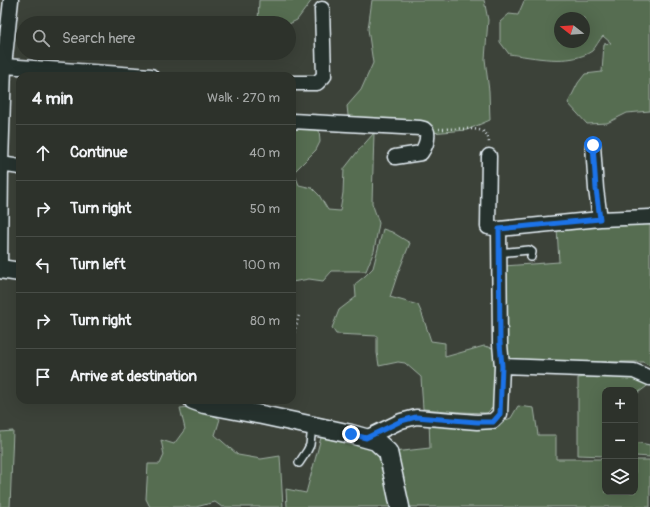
<!DOCTYPE html>
<html lang="en">
<head>
<meta charset="utf-8">
<style>
  :root { --surface:#2d322b; --page:#353a33; --text:#f1f3f6; --muted:#a7aaa9; --line:#484d47 }
  body { margin:0; font-family:Pangolin,sans-serif; background:var(--page); color:var(--text) }
  .controls { position:absolute; right:12px; bottom:12px; display:grid; overflow:hidden; border-radius:8px; box-shadow:0 4px 16px #0002 }
  .controls button { width:36px; height:36px; display:grid; place-items:center; padding:0; border:0; border-bottom:1px solid var(--line); background:var(--surface); color:var(--text); font:20px sans-serif }
  .compass { position:absolute; left:554px; top:12px; width:36px; height:36px; border-radius:50%; background:var(--surface); box-shadow:0 4px 16px #0002; rotate:287deg }
  .stop { position:absolute; width:12px; height:12px; margin:-9px; border:3px solid #1a73e8; border-radius:50%; background:#fff }
  .stop.end { background:#1a73e8; border-color:#fff; box-shadow:0 1px 4px #0008 }
  .list { margin:0; padding:0; list-style:none }
  h2 { display:flex; justify-content:space-between; align-items:center; height:52px; margin:0; padding:0 16px; font-size:17px }
  h2 small { font-size:13px; font-weight:400; color:var(--muted) }
  .list li { display:grid; grid-template-columns:26px 1fr auto; gap:12px; align-items:center; box-sizing:border-box; height:56px; padding:0 16px; border-top:1px solid var(--line) }
  .list b { display:block; font-size:15px; white-space:nowrap }
  .list em { font-size:13px; font-style:normal; color:var(--muted) }
  .icon { flex:none; width:22px; height:22px; fill:none; stroke:currentColor; stroke-width:2; stroke-linecap:round; stroke-linejoin:round }
  .map { position:relative; flex:none; width:650px; height:507px; overflow:hidden }
  .search { position:absolute; background:var(--surface); box-shadow:0 4px 16px #0002; left:16px; top:16px; width:280px; height:44px; display:flex; align-items:center; gap:10px; box-sizing:border-box; padding:0 14px; border-radius:22px; color:var(--muted); font-size:15px }
  .panel { position:absolute; background:var(--surface); box-shadow:0 4px 16px #0002; left:16px; top:72px; width:280px; height:332px; border-radius:12px }
  .map>svg:first-child { display:block }
  .green { fill:#576d51; stroke:#a0afa4; fill-rule:evenodd }
  .lines { fill:none; stroke-linecap:round; stroke-linejoin:round }
  .service-casing { stroke:#e8f1f8; stroke-width:10 }
  .minor-casing { stroke:#e8f1f8; stroke-width:17 }
  .tertiary-casing { stroke:#e8f1f8; stroke-width:21 }
  .path { stroke:#e8f1f8; stroke-width:2.5; stroke-dasharray:1 3; stroke-linecap:butt }
  .service { stroke:#26332d; stroke-width:7 }
  .minor { stroke:#26332d; stroke-width:14 }
  .tertiary { stroke:#26332d; stroke-width:18 }
  .route { stroke:#1a73e8; stroke-width:5 }
</style>
</head>
<body>
<div class="map">
<svg width="650" height="507" viewBox="0 0 650 507">
  <rect width="100%" height="100%" fill="#3c4239"/>
  <filter id="ink" filterUnits="userSpaceOnUse"><feTurbulence type="fractalNoise" baseFrequency=".025" numOctaves="2"/><feDisplacementMap in="SourceGraphic" scale="8" xChannelSelector="R" yChannelSelector="G"/><feConvolveMatrix kernelMatrix="1 2 1 2 8 2 1 2 1" color-interpolation-filters="sRGB"/></filter>
  <g filter="url(#ink)">
    <path class="green" d="M259,0H312L297,20L289,24L258,23Z
      M372,0H484L488,20L485,59L489,91L490,120L467,130L418,134L349,124L347,106L361,90L373,63L368,29Z
      M527,0H650V111L627,113L607,123L587,124L568,103L578,83L585,74L602,72L604,44L611,43L603,36C599,40 596,47 592,51C570,66 533,57 509,54L500,42V22L509,14L518,15L524,1ZM560,18H584V42H560Z
      M292,129H319L320,142L316,150L294,172L299,185L312,188L319,195L328,210L340,211L343,193L344,169L358,151L374,133L372,203L379,223L374,251L366,271H332L323,281L309,279L292,282Z
      M650,224V366L643,362H521L507,360L504,266L559,262L557,228Z
      M383,229L392,232L410,243L398,273L390,297L418,305L422,314L431,341L445,343V357L484,346L493,348L498,363L494,406L487,413L460,412L423,409L421,377L405,363L398,362L379,366L377,353V336L336,334L332,328L339,310L356,297L355,284L365,276L373,268Z
      M598,376H633L650,384L635,395V390H605V456L578,455V378Z
      M518,406L534,408L538,435H556V459H605V492H635V460H650V507H405L394,452L430,448L429,421L491,426L511,418Z
      M191,407L204,410L220,419L215,435L238,455L261,459L280,456L283,507H222L215,502L196,507H150L146,499L148,464H160L164,455L161,440L174,444L185,429L180,408Z
      M13,431L10,507H0V432Z
      M322,434L379,450L392,507H287L286,489L306,493Z
      M635,442L650,445V457L635,456Z"/>
    <g class="lines">
      <g class="service-casing">
        <path id="service" d="M498,253L529,250L532,252L531,257
          M299,463L307,451L310,445L312,426"/>
      </g>
      <g class="minor-casing">
        <path id="minor" d="M4,66L151,76
          M292,83H317L324,76L322,9
          M292,121L420,128L424,129L427,132C428,139 426,146 421,153L395,157
          M593,145L596,189L600,219
          M489,156L488,227L499,229
          M1,164L20,167
          M0,269L1,164L4,66L11,0
          M502,366L634,371L650,378
          M366,438L401,421L416,417L477,422L493,421L500,414L502,366L500,344L499,229L600,219L650,217"/>
      </g>
      <g class="tertiary-casing">
        <path id="tertiary" d="M0,269L20,272
          M193,400L204,404L262,415L351,434L376,441L388,452L400,507"/>
      </g>
      <path class="path" d="M439,129C448,129 478,127 484,132C488,135 489,140 489,144
        M292,340L299,315"/>
      <use href="#service" class="service"/>
      <use href="#minor" class="minor"/>
      <use href="#tertiary" class="tertiary"/>
    </g>
  </g>
  <g class="lines" filter="url(#ink)">
    <path class="route" d="M351,434L366,438L401,421L416,417L477,422H493L500,414L502,366L500,344L499,229L600,219L596,189L593,145"/>
  </g>
</svg>
<div class="controls">
<button>+</button>
<button>−</button>
<button><svg class="icon" aria-label="layers" viewBox="0 0 24 24"><path d="M12 4l9 5-9 5-9-5zM3 14l9 5 9-5"/></svg></button>
</div>
<svg class="compass" viewBox="-18 -18 36 36"><path d="M0-13l5 13h-10z" fill="#e53935"/><path d="M0 13l5-13h-10z" fill="#a7aaa9"/></svg>
<div class="stop" style="left:593px;top:145px"></div>
<div class="stop end" style="left:351px;top:434px"></div>
<div class="search"><svg class="icon" aria-label="search" viewBox="0 0 24 24"><circle cx="10" cy="10" r="6"/><path d="M15 15l6 6"/></svg>Search here</div>
<section class="panel">
<h2>4 min<small>Walk · 270 m</small></h2>
<ul class="list">
<li><svg class="icon" aria-label="ahead" viewBox="0 0 24 24"><path d="M12 20V5M6 11l6-6 6 6"/></svg><div><b>Continue</b></div><em>40 m</em></li>
<li><svg class="icon" aria-label="right" viewBox="0 0 24 24"><path d="M7 20v-9h11M14 6l5 5-5 5"/></svg><div><b>Turn right</b></div><em>50 m</em></li>
<li><svg class="icon" aria-label="left" viewBox="0 0 24 24"><path d="M17 20v-9H6M10 6l-5 5 5 5"/></svg><div><b>Turn left</b></div><em>100 m</em></li>
<li><svg class="icon" aria-label="right" viewBox="0 0 24 24"><path d="M7 20v-9h11M14 6l5 5-5 5"/></svg><div><b>Turn right</b></div><em>80 m</em></li>
<li><svg class="icon" aria-label="arrive" viewBox="0 0 24 24"><path d="M6 21V4h12l-3 4 3 4H6"/></svg><div><b>Arrive at destination</b></div></li>
</ul>
</section>
</div>
</body>
</html>
